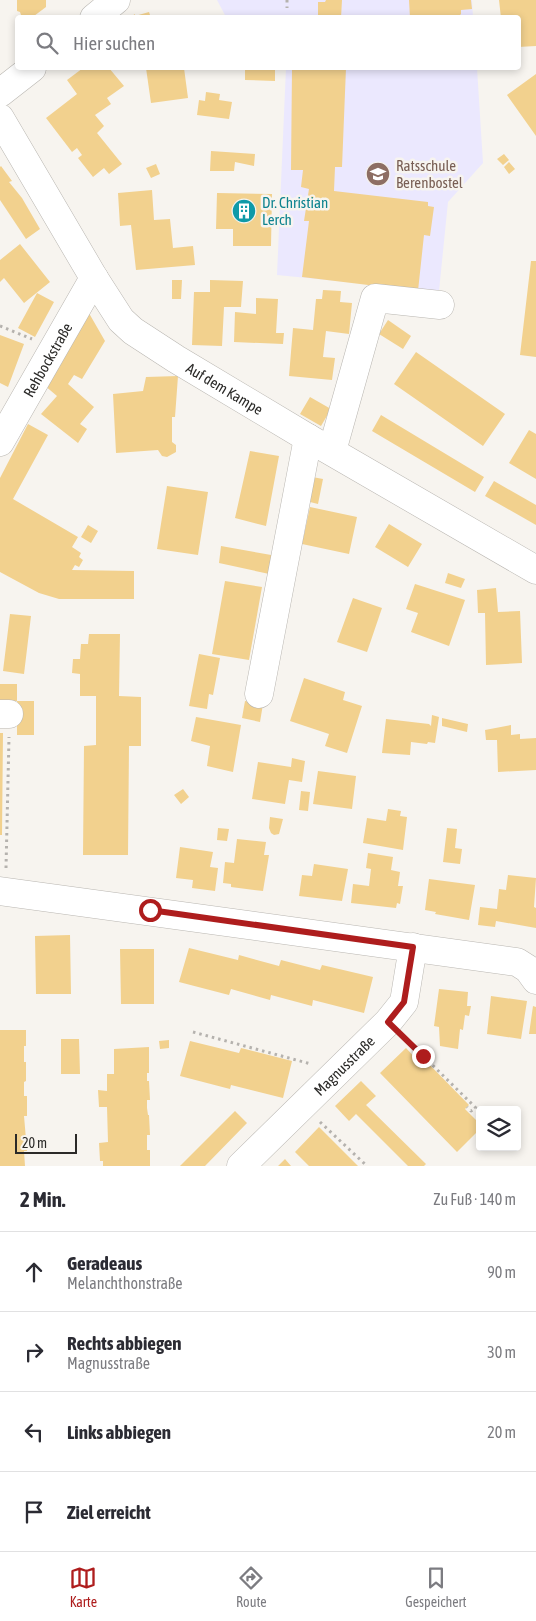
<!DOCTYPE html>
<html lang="de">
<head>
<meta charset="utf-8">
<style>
  :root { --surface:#fff; --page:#f2f2f3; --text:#2b2b33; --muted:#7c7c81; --line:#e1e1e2; --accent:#ae1d1d }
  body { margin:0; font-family:"Asap Condensed",sans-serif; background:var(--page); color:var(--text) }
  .controls { position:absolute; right:15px; bottom:15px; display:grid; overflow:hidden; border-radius:5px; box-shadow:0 2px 8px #0003 }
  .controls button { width:45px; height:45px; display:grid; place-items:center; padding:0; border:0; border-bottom:1px solid var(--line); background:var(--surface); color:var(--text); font:25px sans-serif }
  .scale { position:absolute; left:15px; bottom:12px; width:62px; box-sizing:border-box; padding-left:5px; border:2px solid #2b2a28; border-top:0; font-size:14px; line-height:18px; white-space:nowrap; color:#2b2a28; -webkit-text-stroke:4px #f7f4ef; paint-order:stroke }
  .stop { position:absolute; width:15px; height:15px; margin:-11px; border:4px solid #ae1d1d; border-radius:50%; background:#fff }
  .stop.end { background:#ae1d1d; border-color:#fff; box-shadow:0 1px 5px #0008 }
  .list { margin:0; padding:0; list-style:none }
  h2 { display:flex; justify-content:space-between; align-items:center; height:65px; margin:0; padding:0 20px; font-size:21px }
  h2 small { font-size:16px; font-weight:400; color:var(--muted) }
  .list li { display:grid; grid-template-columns:32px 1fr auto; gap:15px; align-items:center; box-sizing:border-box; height:80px; padding:0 20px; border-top:1px solid var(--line) }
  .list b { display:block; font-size:19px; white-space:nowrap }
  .list p { margin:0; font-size:16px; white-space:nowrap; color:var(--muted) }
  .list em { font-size:16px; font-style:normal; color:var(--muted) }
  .icon { flex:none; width:28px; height:28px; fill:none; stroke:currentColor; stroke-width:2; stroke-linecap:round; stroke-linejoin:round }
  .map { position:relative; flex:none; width:536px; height:1166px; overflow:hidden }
  .search { position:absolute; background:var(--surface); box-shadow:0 2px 8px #0003; left:15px; right:15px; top:15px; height:55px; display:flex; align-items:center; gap:12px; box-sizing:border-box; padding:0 18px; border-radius:5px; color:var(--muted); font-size:19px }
  .sheet { height:385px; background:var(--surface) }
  nav { display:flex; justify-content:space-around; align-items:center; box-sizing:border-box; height:70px; border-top:1px solid var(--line); background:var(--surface); font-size:14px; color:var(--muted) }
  nav a { display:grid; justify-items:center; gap:2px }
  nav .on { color:var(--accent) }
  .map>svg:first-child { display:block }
  .education { fill:#ebe8fe }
  .building { fill:#f2d18e }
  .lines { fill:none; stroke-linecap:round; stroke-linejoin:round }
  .minor-casing { stroke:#b9b6b1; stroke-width:29 }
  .path { stroke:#b5b2ae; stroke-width:3; stroke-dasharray:2.5 4; stroke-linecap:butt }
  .minor { stroke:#fff; stroke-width:28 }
  .route { stroke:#ae1d1d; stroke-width:6 }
  .labels { text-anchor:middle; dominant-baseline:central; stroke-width:5; stroke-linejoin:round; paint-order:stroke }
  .education-label { font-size:15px; fill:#785e54; stroke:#f7f4ef; text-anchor:start }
  .culture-label { font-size:15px; fill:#0d838f; stroke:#f7f4ef; text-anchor:start }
  .street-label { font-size:15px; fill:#2b2a28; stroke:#f7f4ef }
</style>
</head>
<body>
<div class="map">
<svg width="536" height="1166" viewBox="0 0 536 1166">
  <rect width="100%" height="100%" fill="#f7f4ef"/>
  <path class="education" d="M217,0H472L473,17H226Z
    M286,68H477L483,163L448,202L439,291L277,275Z"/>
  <path class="building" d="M17,0H46V7L34,16L21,15L20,12L17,11Z
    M326,0H342L341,18H318V2H325Z
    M409,0H471L472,9L461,10V14L457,18H410Z
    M499,0H536V46L518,47V18H501Z
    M149,12L151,18H129L135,14V16Z
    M83,68H109L124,86L107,98L111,104L95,115L104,126L97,133L122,164L109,174L104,168L93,177L78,158L82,155L77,148L72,152L46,118L77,94L67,80Z
    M146,68H184L188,98L151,103Z
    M245,68H275V81L245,80Z
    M292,68H346L342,167H335L334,191L428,202V206L434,207L430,236L424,235L418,291L302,277L309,221H304L309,189L301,187L303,170H291Z
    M536,74V136L507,95Z
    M206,92L220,94L219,100L232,102L229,119L197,115L199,100L205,101Z
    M211,151L255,154L254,166L235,162L234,171H210Z
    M504,154L509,160L503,165L497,159Z
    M509,162L515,169L509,174L504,167Z
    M156,164L160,174L151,178L146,168Z
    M1,166L12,181L9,182L22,198L40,229L26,239L0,200V167Z
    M152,190L154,220L170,219L173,248L193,246L195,265L136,270L131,225L120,226L118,193Z
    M217,193L272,194L271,246H233V229H216Z
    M20,244L50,282L24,303L4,278L0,282V260Z
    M531,261H536V357L520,355Z
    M172,280H182L181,299H172Z
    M210,280L243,281L241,307H224L222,346L192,345L194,292H210Z
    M323,290L341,291L340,302L352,303L349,334L326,331L323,357L335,358L332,380L289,376L293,328L313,330L316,299H322Z
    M37,293L54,302L35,337L18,328Z
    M256,298L278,299L276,333H284L283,344L234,342L235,312L256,314Z
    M86,308L105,341L82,379L74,375L68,384L94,407L80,424L87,429L78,443L41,414L57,396L44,385Z
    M388,320L411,336L403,349L379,334Z
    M0,335L24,344L8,387L0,383Z
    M416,352L505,414L483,446L394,384Z
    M178,376L175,417H172V442L176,445V452L167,457L162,456L158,450L116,453L113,394L143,391L146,377Z
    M310,397L331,409L321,426L300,414Z
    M381,415L484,477L475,492L372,431Z
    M28,424L48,435L13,499L78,537L72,547L81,553L79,557L83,560L79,567L75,565L72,570L134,571V599H59L39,593L0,572V478Z
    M529,430L536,434V479L509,463Z
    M250,451L279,456L266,526L235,518Z
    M307,476L323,479L318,504L302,500Z
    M494,481L536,505V525L485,496Z
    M167,486L208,492L198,555L157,549Z
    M310,507L357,517L349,554L302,544Z
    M389,524L422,544L408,567L375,547Z
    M88,525L98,531L91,543L81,537Z
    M221,546L277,556L274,575L219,563Z
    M448,573L465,579L461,588L445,583Z
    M225,581L262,587L249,660L212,654Z
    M415,584L465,600L449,646L411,632L418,613L406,609Z
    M496,588L498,612L520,611L522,663L486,665L485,613H478L477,590Z
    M353,598L382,608L367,652L337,642Z
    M10,614L31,616L24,674L3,671Z
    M89,634H120L119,696L141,697V746H129L128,855H83L84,746L96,745V696H80V674L72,673L73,659H80L81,644H88Z
    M199,654L220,658L213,695L209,694L207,709L189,706Z
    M304,678L345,692L343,700L362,706L347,753L325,746L329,734L290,721Z
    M0,684H17V701H0Z
    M17,701H34V735H17Z
    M245,701L263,704L260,722L242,718Z
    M432,715L439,717L435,743L428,742L427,744L411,742L410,755L382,753L386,719L429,724L431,726Z
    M196,717L241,725L233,772L207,766L210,746L191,741Z
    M442,718L468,724L467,732L442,726Z
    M511,725V735L520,734V739L536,738V770L498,772L497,740H486L485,730Z
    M0,733H3L2,835H0Z
    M292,758L305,761L302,782L289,780L285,804L252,799L258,762L291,767Z
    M318,771L356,776L352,809L313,804Z
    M183,789L189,797L181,804L174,795Z
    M301,791L310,792L308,811L299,810Z
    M388,809L401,811L400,816L407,817L403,850L363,843L367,818L386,821Z
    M270,817L283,819L279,834L274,835L271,833L269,828Z
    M218,828L229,829L227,841L217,840Z
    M447,828L457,829L455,848L462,849L460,864L443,862Z
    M237,839L266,842L264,855H269L263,891L231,887V884L223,883L225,862L234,863Z
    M180,847L213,852L210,867L218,868L215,891L192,888L193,880L176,878Z
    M368,853L393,857L391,870L400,872L398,886H403L400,904L397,903L396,908L351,903L353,884L369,886L371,869L366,868Z
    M314,864L348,869L342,901L299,896L302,875L312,876Z
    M508,875L536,878L534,907L536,908V928L496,921L495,927L478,925L480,907L497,909L499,889L506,890Z
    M429,879L475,885L469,920L435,914L436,912L425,910Z
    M70,935L71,994H36L35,936Z
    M189,948L238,960L239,955L279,966L281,960L320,970L322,965L373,977L364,1013L313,1000L312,1006L271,995L270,1000L231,989L229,995L179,982Z
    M120,949H154V1004H121Z
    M439,989L468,992L467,1006H471L469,1016L465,1015L463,1030L460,1029L458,1049L440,1046L439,1027L434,1026Z
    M491,996L527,1001L521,1039L487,1034Z
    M533,1006L536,1007V1034H529Z
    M0,1030H26V1046H24V1062H26V1081L24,1082V1096H27V1116H24L27,1151H24L25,1166H0Z
    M61,1039H79L80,1074H61Z
    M169,1040V1048L160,1049L159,1041Z
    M190,1041L239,1053L241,1048L292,1061L283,1098L231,1085L230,1089L180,1076Z
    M149,1047V1073H147V1081H149L150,1100H147V1108L148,1115H149L150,1135H147V1150H150V1166H103V1161H100L99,1143L108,1142L107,1107H99L98,1090L107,1091V1074H114V1049Z
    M406,1048L420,1063L424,1059L469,1105L465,1109L480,1124V1129L457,1152L380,1073Z
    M361,1081L376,1096L366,1105L426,1164L424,1166H408L356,1114L349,1121L335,1106Z
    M235,1111L247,1123L205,1166H180Z
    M319,1127L358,1166H309L295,1152Z
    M285,1159L291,1166H278Z"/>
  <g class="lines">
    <g class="minor-casing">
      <g id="minor">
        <path d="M94,18L116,0"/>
        <path d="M0,93L32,68"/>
        <path id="s1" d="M0,118L94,278L121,320L133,331L176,359L308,438L536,570"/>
        <path id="s2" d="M0,442L94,278"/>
        <path d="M332,451L375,298L440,305"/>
        <path d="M259,694L308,438"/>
        <path d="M0,714H9"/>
        <path d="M0,891L517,962L528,969L536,980"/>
        <path id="s3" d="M241,1166L388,1022L404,1002L413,947"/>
      </g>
    </g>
    <path class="path" d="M287,0V8
      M0,326L32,339
      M6,868L9,737
      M193,1032L311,1064
      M405,1038L476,1108L471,1111L467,1107
      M422,1061L420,1058L423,1055
      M320,1122L367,1166"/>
    <use href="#minor" class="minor"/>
  </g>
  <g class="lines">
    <path class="route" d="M150,910L413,947L404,1002L388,1022L423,1056"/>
  </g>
  <defs>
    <g id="school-disc" transform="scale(1.25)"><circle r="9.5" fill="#8d6e63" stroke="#f7f4ef"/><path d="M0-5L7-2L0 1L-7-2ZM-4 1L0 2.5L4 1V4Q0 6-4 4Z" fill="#fff"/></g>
    <g id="building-disc" transform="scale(1.25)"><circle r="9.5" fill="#0f9aa8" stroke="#f7f4ef"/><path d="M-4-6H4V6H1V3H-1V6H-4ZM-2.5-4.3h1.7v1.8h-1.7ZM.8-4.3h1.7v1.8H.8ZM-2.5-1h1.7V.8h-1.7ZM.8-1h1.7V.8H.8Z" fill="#fff"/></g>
  </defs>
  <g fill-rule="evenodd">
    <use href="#school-disc" x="378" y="174"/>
    <use href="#building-disc" x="244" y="211"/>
  </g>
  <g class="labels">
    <g class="education-label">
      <text x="396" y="165">Ratsschule<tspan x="396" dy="17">Berenbostel</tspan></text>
    </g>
    <g class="culture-label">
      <text x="262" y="202">Dr. Christian<tspan x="262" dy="17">Lerch</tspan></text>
    </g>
    <g class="street-label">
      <text stroke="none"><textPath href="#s2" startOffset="95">Rehbockstraße</textPath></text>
      <text stroke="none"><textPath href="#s1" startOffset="360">Auf dem Kampe</textPath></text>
      <text stroke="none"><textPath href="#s3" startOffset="144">Magnusstraße</textPath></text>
    </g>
  </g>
</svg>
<div class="controls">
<button><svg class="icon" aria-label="layers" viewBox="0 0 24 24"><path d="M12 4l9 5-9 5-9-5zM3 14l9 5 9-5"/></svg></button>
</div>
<div class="scale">20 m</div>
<div class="stop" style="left:150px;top:910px"></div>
<div class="stop end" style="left:423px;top:1056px"></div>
<div class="search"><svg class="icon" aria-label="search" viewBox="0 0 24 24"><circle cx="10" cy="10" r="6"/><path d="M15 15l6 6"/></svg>Hier suchen</div>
</div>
<section class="sheet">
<h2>2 Min.<small>Zu Fuß · 140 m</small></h2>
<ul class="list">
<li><svg class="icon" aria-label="ahead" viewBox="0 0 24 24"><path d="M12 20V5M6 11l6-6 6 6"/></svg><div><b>Geradeaus</b><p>Melanchthonstraße</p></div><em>90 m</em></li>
<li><svg class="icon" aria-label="right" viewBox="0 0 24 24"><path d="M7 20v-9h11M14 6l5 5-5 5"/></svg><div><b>Rechts abbiegen</b><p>Magnusstraße</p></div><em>30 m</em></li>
<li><svg class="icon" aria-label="left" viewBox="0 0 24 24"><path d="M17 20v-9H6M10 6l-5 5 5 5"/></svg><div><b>Links abbiegen</b></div><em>20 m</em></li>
<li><svg class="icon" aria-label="arrive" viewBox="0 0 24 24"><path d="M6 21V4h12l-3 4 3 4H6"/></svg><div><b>Ziel erreicht</b></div></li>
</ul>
</section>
<nav>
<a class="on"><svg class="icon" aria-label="map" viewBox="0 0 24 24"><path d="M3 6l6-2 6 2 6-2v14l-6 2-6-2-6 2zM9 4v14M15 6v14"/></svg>Karte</a>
<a><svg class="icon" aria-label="directions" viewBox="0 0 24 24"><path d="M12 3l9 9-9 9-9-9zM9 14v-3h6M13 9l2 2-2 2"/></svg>Route</a>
<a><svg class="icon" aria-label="saved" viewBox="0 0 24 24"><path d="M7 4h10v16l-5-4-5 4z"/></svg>Gespeichert</a>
</nav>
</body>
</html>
